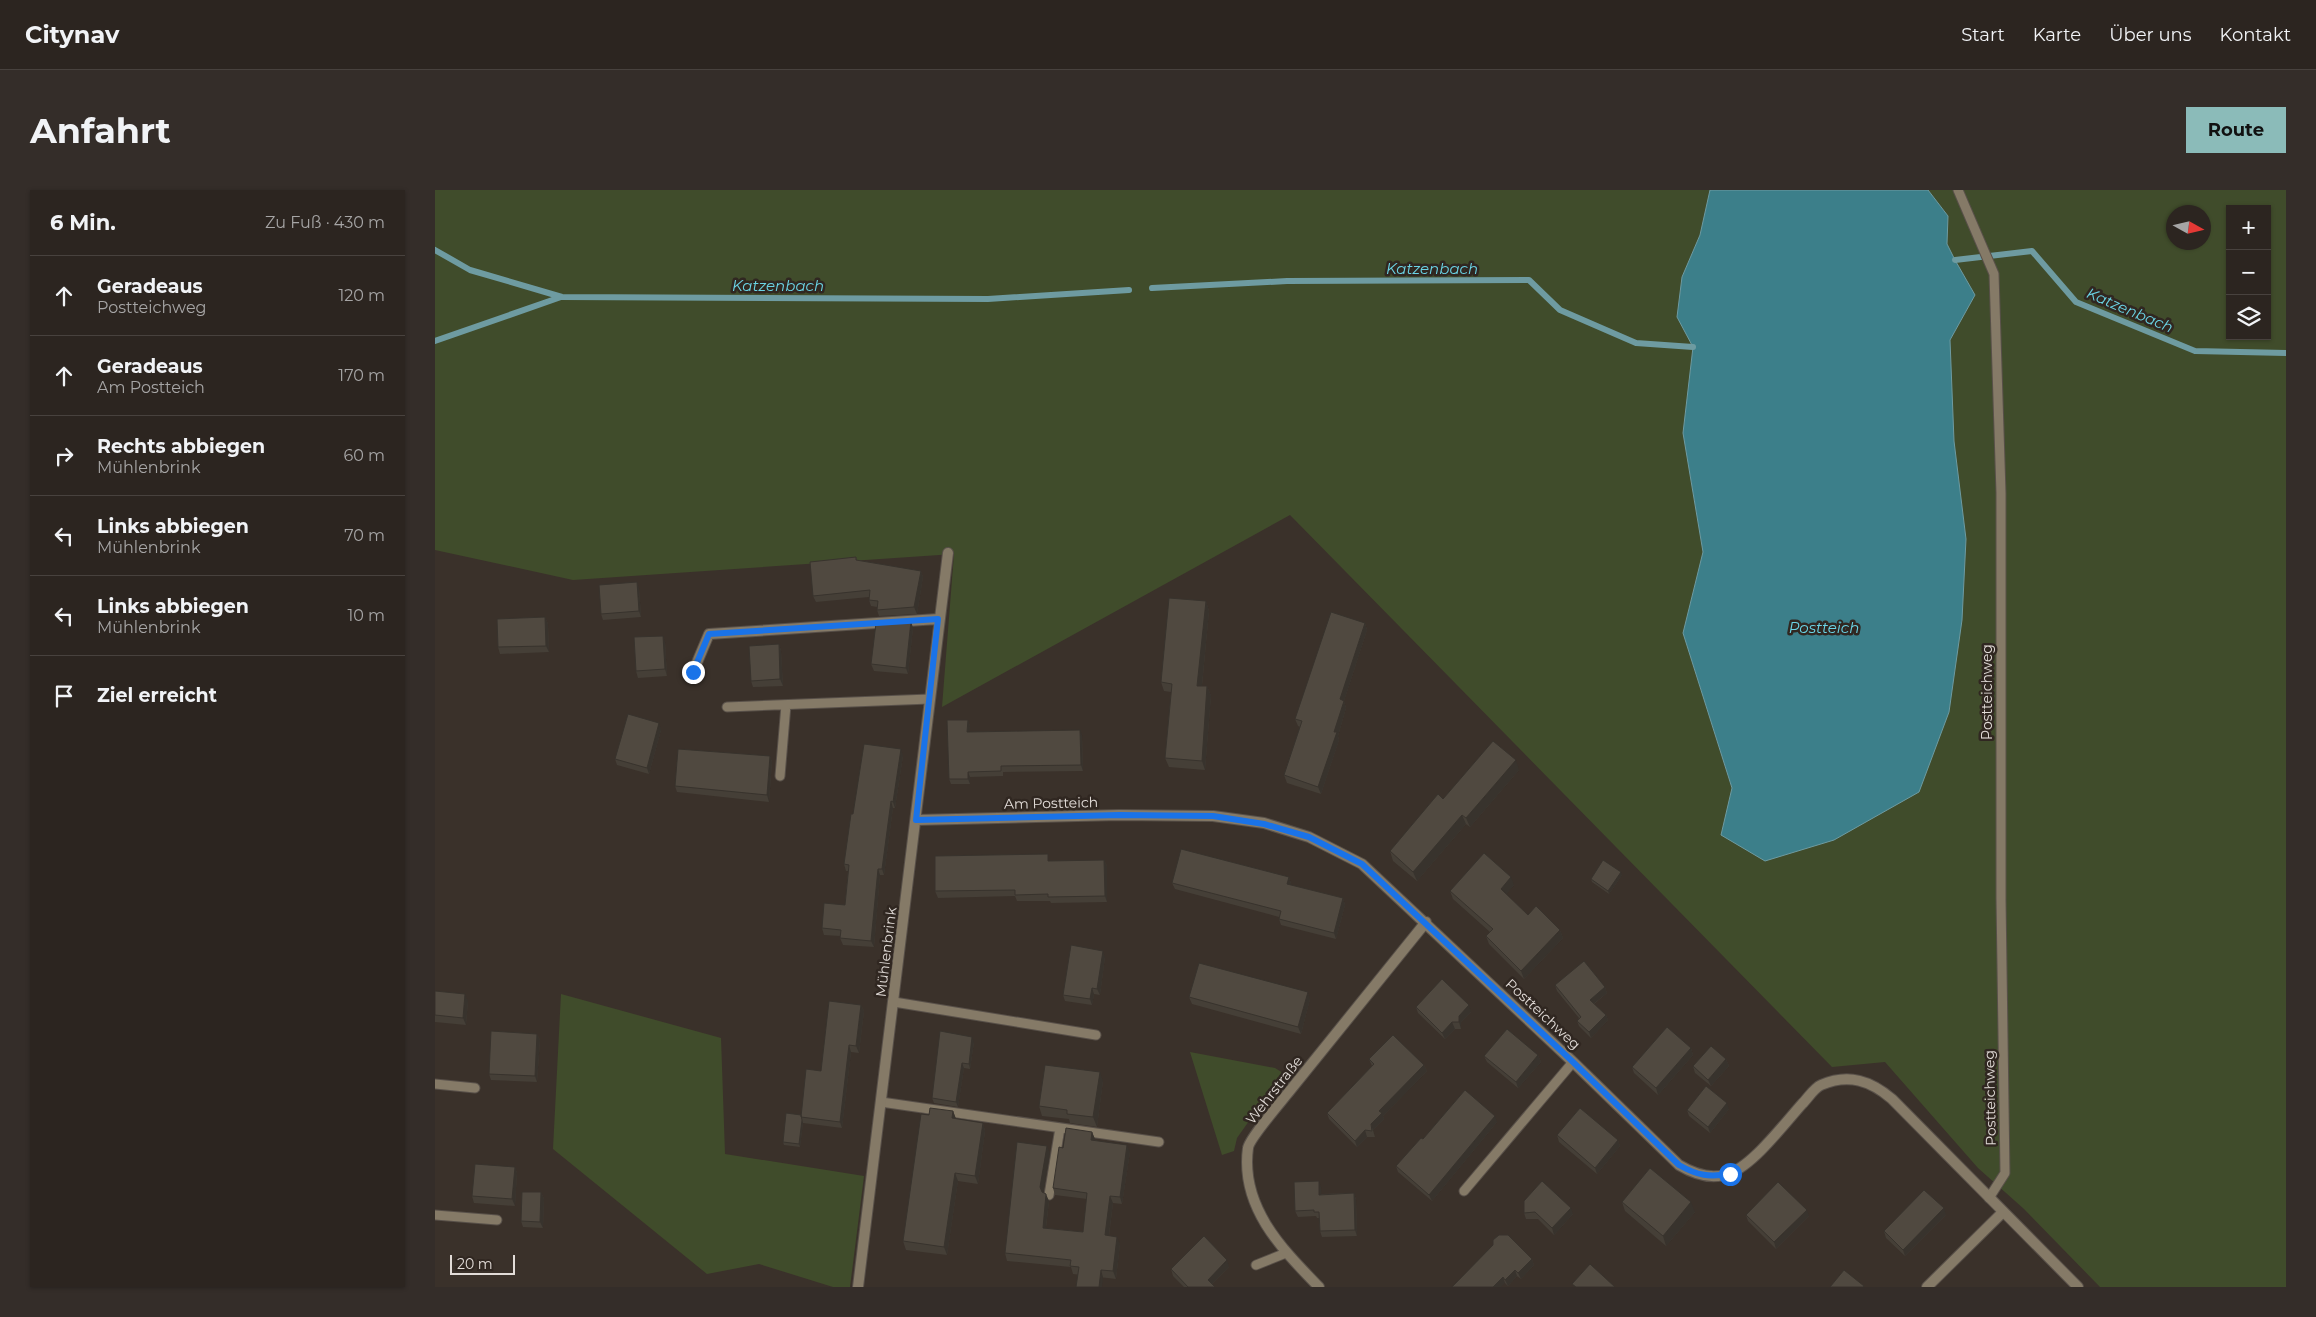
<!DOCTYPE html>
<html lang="de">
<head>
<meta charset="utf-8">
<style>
  :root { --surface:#2c2520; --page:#342d29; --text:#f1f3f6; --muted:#a6a5a5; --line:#48423e; --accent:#8bbbb9 }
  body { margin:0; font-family:Montserrat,sans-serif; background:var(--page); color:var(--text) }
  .controls { position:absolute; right:15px; top:15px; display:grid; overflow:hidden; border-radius:0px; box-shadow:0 1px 4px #0004 }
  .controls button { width:45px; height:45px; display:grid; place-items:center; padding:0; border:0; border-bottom:1px solid var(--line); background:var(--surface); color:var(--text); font:25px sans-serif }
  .compass { position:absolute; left:1731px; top:15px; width:45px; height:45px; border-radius:50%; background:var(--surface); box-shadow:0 1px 4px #0004; rotate:98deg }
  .scale { position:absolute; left:15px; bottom:12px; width:65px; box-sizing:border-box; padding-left:5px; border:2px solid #e2dcd8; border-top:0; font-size:14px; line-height:18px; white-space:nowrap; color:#e2dcd8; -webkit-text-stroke:4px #302721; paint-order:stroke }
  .stop { position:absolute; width:15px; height:15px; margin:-11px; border:4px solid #1a73e8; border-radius:50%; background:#fff }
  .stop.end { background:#1a73e8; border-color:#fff; box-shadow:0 1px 5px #0008 }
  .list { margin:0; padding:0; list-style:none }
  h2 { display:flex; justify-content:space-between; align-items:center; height:65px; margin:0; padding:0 20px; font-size:21px }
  h2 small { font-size:16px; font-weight:400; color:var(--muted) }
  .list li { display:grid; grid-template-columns:32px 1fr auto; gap:15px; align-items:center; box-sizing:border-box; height:80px; padding:0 20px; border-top:1px solid var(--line) }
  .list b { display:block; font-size:19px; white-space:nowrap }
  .list p { margin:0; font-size:16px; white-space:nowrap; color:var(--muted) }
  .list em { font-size:16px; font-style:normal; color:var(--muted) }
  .icon { flex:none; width:28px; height:28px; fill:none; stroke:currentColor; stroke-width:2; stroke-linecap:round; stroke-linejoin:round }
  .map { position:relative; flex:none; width:1851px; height:1097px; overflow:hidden; border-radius:0px }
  header { display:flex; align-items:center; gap:30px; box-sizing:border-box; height:70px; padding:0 25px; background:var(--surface); border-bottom:1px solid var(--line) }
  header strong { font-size:24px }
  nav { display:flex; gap:28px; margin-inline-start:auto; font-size:18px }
  .intro { display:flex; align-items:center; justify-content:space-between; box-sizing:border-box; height:120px; padding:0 30px }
  h1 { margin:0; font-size:35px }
  .button { padding:12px 22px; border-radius:0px; background:var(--accent); color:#111; font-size:18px; font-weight:700 }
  main { display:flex; gap:30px; padding:0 30px }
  aside { flex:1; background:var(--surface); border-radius:0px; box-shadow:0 1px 4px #0004 }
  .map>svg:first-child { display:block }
  .green { fill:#404c2b; fill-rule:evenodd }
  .water { fill:#3c7f8a; stroke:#6e9ba1 }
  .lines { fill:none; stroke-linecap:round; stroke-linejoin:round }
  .stream { stroke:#6e9ba1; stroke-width:6 }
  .service-casing { stroke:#585049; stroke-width:11 }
  .minor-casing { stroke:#585049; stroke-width:12 }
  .service { stroke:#857a67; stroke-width:9 }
  .minor { stroke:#857a67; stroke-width:10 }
  .wall { fill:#453f37 }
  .shaded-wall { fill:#38332d }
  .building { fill:#504940; stroke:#38332d }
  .route { stroke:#1a73e8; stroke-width:6 }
  .labels { text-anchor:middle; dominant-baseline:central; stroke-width:5; stroke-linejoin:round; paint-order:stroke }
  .street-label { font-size:14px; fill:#e2dcd8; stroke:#302721 }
  .water-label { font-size:15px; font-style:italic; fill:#6bd4e5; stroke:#302721 }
</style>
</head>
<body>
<header>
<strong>Citynav</strong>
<nav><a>Start</a><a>Karte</a><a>Über uns</a><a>Kontakt</a></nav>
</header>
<div class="intro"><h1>Anfahrt</h1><a class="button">Route</a></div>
<main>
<aside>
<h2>6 Min.<small>Zu Fuß · 430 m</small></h2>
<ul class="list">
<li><svg class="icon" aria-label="ahead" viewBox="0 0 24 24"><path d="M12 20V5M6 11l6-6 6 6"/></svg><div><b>Geradeaus</b><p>Postteichweg</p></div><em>120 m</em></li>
<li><svg class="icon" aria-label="ahead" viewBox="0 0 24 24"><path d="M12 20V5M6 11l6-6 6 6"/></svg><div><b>Geradeaus</b><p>Am Postteich</p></div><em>170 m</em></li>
<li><svg class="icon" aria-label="right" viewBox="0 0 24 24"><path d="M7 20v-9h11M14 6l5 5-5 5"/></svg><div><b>Rechts abbiegen</b><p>Mühlenbrink</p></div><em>60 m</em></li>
<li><svg class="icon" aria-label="left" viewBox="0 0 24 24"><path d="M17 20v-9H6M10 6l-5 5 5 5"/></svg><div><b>Links abbiegen</b><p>Mühlenbrink</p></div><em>70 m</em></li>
<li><svg class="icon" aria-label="left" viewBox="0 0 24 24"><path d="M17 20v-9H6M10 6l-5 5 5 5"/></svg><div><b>Links abbiegen</b><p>Mühlenbrink</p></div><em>10 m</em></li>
<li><svg class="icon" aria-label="arrive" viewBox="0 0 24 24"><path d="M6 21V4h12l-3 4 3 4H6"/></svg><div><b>Ziel erreicht</b></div></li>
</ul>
</aside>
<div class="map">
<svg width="1851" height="1097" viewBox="0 0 1851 1097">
  <rect width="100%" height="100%" fill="#3a312a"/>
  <path class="green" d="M0,0H1275L1265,45L1247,87L1242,127L1258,157L1248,243L1268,362L1248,443L1297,599L1286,645L1514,522L1527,430L1531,349L1519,251L1515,150L1540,105L1520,70L1512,54L1513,26L1493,0H1851V1097H1665L1589,1019L1543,978L1450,872L1397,877L855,325L507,517L519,364L138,390L0,360ZM1795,19H1832V146H1795ZM1738,22H1768V52H1738Z
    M126,804L286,848L290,964L429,986L415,1097H398L324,1074L272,1084L118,959Z
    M755,862L840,878L848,883L802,948L799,961L787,965Z"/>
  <path class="water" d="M1275,0H1493L1513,26L1512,54L1520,70L1540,105L1515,150L1519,251L1531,349L1527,430L1514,522L1484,602L1399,650L1330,671L1286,645L1297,598L1248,443L1268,362L1248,243L1258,157L1242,127L1247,87L1265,45Z"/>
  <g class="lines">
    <path class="stream" d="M0,60L35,80L127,107L553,109L694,100
      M1520,70L1597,61L1641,112L1760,161L1851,163
      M717,98L852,91L1094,90L1125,120L1201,153L1258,157
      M0,151L126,107"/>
    <g class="service-casing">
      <path id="service" d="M1523,0L1559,84L1566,303V709L1570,983L1554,1008
        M292,517L495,509
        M345,586L351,515
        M459,812L661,845
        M0,894L40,898
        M446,912L724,952
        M1029,1001L1138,872
        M614,1005L625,938
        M0,1025L62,1030
        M821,1075L851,1063"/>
    </g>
    <g class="minor-casing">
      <path id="minor" d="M258,482L274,444L503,429
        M481,630L684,625L778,626L829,633L874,647L927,674L1138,872L1244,975C1259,984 1278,990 1295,983C1318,975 1350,933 1367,914C1373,908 1379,898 1386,895C1414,883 1436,891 1457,909L1643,1097
        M423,1097L513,363
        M884,1097C847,1059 805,1017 813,958C814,949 845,913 853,903C899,846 945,789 991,732
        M1492,1097L1568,1022"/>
    </g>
    <use href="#service" class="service"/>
    <use href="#minor" class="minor"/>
  </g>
  <path class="wall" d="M421,367L422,370L486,381L488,387L482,424L444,426L442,420V417L436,416L434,410V407L381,412L378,406Z
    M204,398L206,427L168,430L166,424Z
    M771,411L774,421L767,496H772L776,506L770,580L734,577L730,568L736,502L729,501L726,492Z
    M110,427L113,434L114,462L65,464L63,457Z
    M930,433L932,440L909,511L911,518L903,546L904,550L886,604L852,593L849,585L865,537L863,536L860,529Z
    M478,438L473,484L439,481L436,474Z
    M230,452L232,486L203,488L201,481Z
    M344,454L346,461L348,496L318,497L316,491Z
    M533,530L535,536L534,542L647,545L648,581L568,582V586L535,587V594H516L514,589Z
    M226,540L214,584L182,575L180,569Z
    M335,566L337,572L334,612L242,602L240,596Z
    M468,566L460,618H458L449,685H445L439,757L408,755L405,748V746L389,745L387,738L410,715L413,681H411L409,674L418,624Z
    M1084,580L1035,637L1031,634L982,691L958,671L955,661L1008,609Z
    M669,670L672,676V712L616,713L615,711H582L580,706L503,708L500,701Z
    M1187,685L1174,704L1157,692L1156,689Z
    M854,687L856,694V695L908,708L910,715L901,749L846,735L844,729V727L740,699L737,693Z
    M1079,695L1071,704L1093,725L1125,740L1128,748L1089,789L1054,754L1051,746L1055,742L1018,709L1015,701Z
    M670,767L665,805L659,804L657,815L630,811L628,805Z
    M1120,795L1170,797L1172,803L1159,814L1171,825L1173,830L1156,848L1144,836L1142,831L1144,828L1122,801Z
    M0,801L33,811L31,835L0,832Z
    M754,807L875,809L866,844L757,814Z
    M426,815L429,821L424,863L416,862L407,938L368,933L365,957L349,955L348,952L366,925L386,881Z
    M981,817L1036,822L1026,832V839H1020L1010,849L983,823Z
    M102,844L105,850L102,892L56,890L54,884Z
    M539,852L535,879L529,878L523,917L499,913L497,908Z
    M1256,858L1258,865L1223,905L1199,883L1197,877Z
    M1103,865L1106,872L1083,898L1052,872L1049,866Z
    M934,869L989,875L992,881L948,926L949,929L938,940L940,947H932L922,957L894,929L892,923L937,876Z
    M1291,869L1294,876L1276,896L1260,883L1258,876Z
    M668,891L662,937L635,933L634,929L607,926L604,916Z
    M1294,919L1275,943L1254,926L1252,920Z
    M518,921L521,929L548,933L550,941L543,994L523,991L512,1065L471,1060L468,1051L494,925Z
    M1062,932L997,1011L963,982L961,976Z
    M657,942L660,950L695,962L687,1014L678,1013L674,1046L685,1054L681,1089L638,1084L636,1077L572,1071L570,1063L615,963L608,1003L614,1011L611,1038L648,1042L652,1009L620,1005L618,998Z
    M1122,945L1183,950L1185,956L1162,984L1124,952Z
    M80,977L82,983L80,1016L39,1013L37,1006Z
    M886,997V1004L919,1003L921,1010L922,1046L887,1047L885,1041L884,1028H882L881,1026L863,1027L860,1021Z
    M106,1002L109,1009L108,1038L88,1037L86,1031Z
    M1089,1011L1138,1024L1119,1045L1103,1029H1091L1089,1023Z
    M1187,1012L1260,1022L1231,1056L1190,1021Z
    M1311,1025L1374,1026L1341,1059L1313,1031Z
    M1511,1025L1470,1066L1451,1048L1449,1041Z
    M1097,1069L1099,1075L1086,1089L1082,1086L1073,1096L1070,1093L1017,1097Z
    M794,1077L777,1094L780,1097H749L738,1086L736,1079Z"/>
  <path class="shaded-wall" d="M486,381L488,387L482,424L479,417Z
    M202,392L204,398L206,427L204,421Z
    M771,411L774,421L766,505L762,496Z
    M110,427L113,434L114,462L111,456Z
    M476,431L478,438L473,484L471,478Z
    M930,433L932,440L909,511L911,518L903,546L904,550L886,604L883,597L905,509Z
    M228,446L230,452L232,486L230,479Z
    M344,454L346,461L348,496L345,489Z
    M772,496L776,506L770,580L767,571Z
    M533,530L535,536L534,547L532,542Z
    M224,533L226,540L214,584L212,578Z
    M645,540L647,545L648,581L646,575Z
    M466,559L468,566L460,618L458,612Z
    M335,566L337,572L334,612L332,605Z
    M1081,570L1084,580L1035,637L1031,628Z
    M533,582L535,587V594L533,589Z
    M456,611L458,618L449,685L447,679Z
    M1027,625L1031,634L982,691L978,682Z
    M669,670L672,676V712L670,706Z
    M443,679L445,685L439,757L436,751Z
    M1186,682L1187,685L1174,704L1173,701Z
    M854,687L856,694L855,700L852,694Z
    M1076,687L1079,695L1069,707L1066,699Z
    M908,708L910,715L901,749L899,743Z
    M1125,740L1128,748L1089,789L1086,781Z
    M668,761L670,767L665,805L662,799Z
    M1170,797L1172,803L1157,815L1155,810Z
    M657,798L659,804L657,815L655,809Z
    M873,802L875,809L866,844L863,837Z
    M30,804L33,811L31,835L28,828Z
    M426,815L429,821L424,863L421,856Z
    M1034,815L1036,822L1026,832V839L1024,832V826Z
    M1171,825L1173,830L1156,848L1154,842Z
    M1017,832L1020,839L1010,849L1007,843Z
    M102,844L105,850L102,892L100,886Z
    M537,847L539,852L535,879L534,874Z
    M414,855L416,862L407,938L405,932Z
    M1256,858L1258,865L1223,905L1221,898Z
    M1103,865L1106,872L1083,898L1081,892Z
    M1291,869L1294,876L1276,896L1273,890Z
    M527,873L529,878L523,917L521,912Z
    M989,875L992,881L948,926L949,929L938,940L940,947L936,934L944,921Z
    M665,882L668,891L662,937L658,927Z
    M1292,913L1294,919L1275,943L1273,937Z
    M518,921L521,929L517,928Z
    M1060,926L1062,932L997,1011L994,1005Z
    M367,930L368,933L365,957L364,954Z
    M548,933L550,941L543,994L540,986Z
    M930,940L932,947L922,957L920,951Z
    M657,942L660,949L659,957L656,950Z
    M1183,950L1185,956L1162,984L1160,978Z
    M692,955L695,962L687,1014L685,1007Z
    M612,956L615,963L608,1004L605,997Z
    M80,977L82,983L80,1016L77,1009Z
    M520,983L523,991L512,1065L509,1057Z
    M884,991L886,997L887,1011L884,1005Z
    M106,1002L109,1009L108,1038L105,1032Z
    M919,1003L921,1010L922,1046L920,1040Z
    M611,1004L614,1011L610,1045L608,1038Z
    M675,1006L678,1013L673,1052L670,1045Z
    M1256,1012L1260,1022L1231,1056L1228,1046Z
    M1136,1018L1138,1024L1119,1045L1117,1038Z
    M1509,1018L1511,1025L1470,1066L1468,1060Z
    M1372,1020L1374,1026L1341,1059L1339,1052Z
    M682,1047L685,1054L681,1089L678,1081Z
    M1097,1069L1099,1075L1086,1089L1083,1083Z
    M792,1070L794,1077L775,1096L773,1090Z
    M666,1080L668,1087L667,1097H664Z
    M1080,1080L1082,1086L1073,1096L1070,1090Z
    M1068,1087L1070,1093L1066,1097H1058Z"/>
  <path class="building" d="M421,367V370L486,381L479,417L442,420L443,411L434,410L435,400L378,406L375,372Z
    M202,392L204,421L166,424L164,395Z
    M734,408L771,411L762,496H772L767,571L730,568L737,494L726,492Z
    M896,422L930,433L905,509L909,511L899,542H902L883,597L849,585L867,531L860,529Z
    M110,427L111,456L63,457L62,429Z
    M476,431L471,478L436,474L441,433Z
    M228,446L230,479L201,481L199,447Z
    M344,454L345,489L316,491L314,456Z
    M193,524L224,533L212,578L180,569Z
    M512,530H533L532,542L645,540L646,575L566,576V581L533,582V589H514Z
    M1058,551L1081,570L1031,628L1027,625L978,682L955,661L1003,604L1008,609Z
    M429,554L466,559L458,612L456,611L447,679H443L436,751L405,748L406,740L387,738L389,713L410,715L414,675L409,674L416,624H418Z
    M243,559L335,566L332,605L240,596Z
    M746,659L854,687L852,694L908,708L899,743L844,729L846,721L737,693Z
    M1049,663L1076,687L1066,699L1093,725L1101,716L1125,740L1086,781L1051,746L1058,739L1015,701Z
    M613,664V671L669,670L670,706L613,707V704L580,705V700L500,701V666Z
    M1168,670L1186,682L1173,701L1156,689Z
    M636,755L668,761L662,799L657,798L655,809L628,805Z
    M1149,771L1170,797L1155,810L1171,825L1154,842L1142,831L1146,827L1120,795Z
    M764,773L873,802L863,837L754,807Z
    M1007,789L1034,815L1024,826V832H1017L1007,843L981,817Z
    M0,801L30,804L28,828L0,825Z
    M394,811L426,815L421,856L414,855L405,932L366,927L371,879L386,881Z
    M1232,837L1256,858L1221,898L1197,877Z
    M1072,839L1103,865L1081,892L1049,866Z
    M56,841L102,844L100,886L54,884Z
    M505,841L537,847L534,874L527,873L521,912L497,908Z
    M958,845L989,875L944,921L947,923L936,934L937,941L930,940L920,951L892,923L939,874L934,869Z
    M1276,856L1291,869L1273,890L1258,876Z
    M610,875L665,882L658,927L632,924V920L604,916Z
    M1271,896L1292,913L1273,937L1252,920Z
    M1030,900L1060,926L994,1005L961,976L986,948L988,949Z
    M495,918L518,921L517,928L548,933L540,986L520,983L509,1057L468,1051L486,924L494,925Z
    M1145,918L1183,950L1160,978L1122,945Z
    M351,923L366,925L367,930L364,954L348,952Z
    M631,938L657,942L656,950L692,955L685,1007L675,1006L670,1045L682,1047L678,1081L666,1080L664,1097H641L644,1077L635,1076L636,1070L570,1063L582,952L612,956L605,997L607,1002L611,1004L608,1038L648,1042L652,1003L618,998L624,957L628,958Z
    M40,974L80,977L77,1009L37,1006Z
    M1215,978L1256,1012L1228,1046L1187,1012Z
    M884,991V1005L919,1003L920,1040L885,1041L884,1022H879V1020L860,1021L859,992Z
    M1107,991L1136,1018L1117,1038L1100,1022L1089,1023V1011Z
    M1343,992L1372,1020L1339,1052L1311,1025Z
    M1489,1000L1509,1018L1468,1060L1449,1041Z
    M87,1002H106L105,1032L86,1031Z
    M1064,1045H1073L1097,1069L1083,1083L1080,1080L1070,1090L1068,1087L1058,1097H1017L1058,1055V1050Z
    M769,1046L792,1070L773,1090L780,1097H753L736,1079Z
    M1155,1074L1180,1097H1141L1137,1094Z
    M1409,1080L1429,1096L1428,1097H1395Z"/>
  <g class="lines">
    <path class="route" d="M258,482L274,444L503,429L481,630L684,625L778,626L829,634L874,647L927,674L1138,872L1244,975C1263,986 1274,987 1295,984"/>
  </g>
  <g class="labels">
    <g class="street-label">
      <text transform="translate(1552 502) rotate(-90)">Postteichweg</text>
      <text transform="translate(616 613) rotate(-1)">Am Postteich</text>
      <text transform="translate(451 762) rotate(-83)">Mühlenbrink</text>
      <text transform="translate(1108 824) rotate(43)">Postteichweg</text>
      <text transform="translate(839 900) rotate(-52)">Wehrstraße</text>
      <text transform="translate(1555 908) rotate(-91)">Postteichweg</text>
    </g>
    <g class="water-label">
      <text x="997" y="78">Katzenbach</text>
      <text x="343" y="95">Katzenbach</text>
      <text transform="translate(1695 120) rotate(23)">Katzenbach</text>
      <text x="1389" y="437">Postteich</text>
    </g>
  </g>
</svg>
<div class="controls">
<button>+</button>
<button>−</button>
<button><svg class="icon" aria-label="layers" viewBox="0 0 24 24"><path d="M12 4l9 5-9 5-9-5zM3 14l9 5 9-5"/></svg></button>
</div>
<svg class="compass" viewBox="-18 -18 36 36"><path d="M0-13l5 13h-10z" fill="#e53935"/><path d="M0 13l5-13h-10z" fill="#a6a5a5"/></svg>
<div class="scale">20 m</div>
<div class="stop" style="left:1295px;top:984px"></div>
<div class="stop end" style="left:258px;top:482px"></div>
</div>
</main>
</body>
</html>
